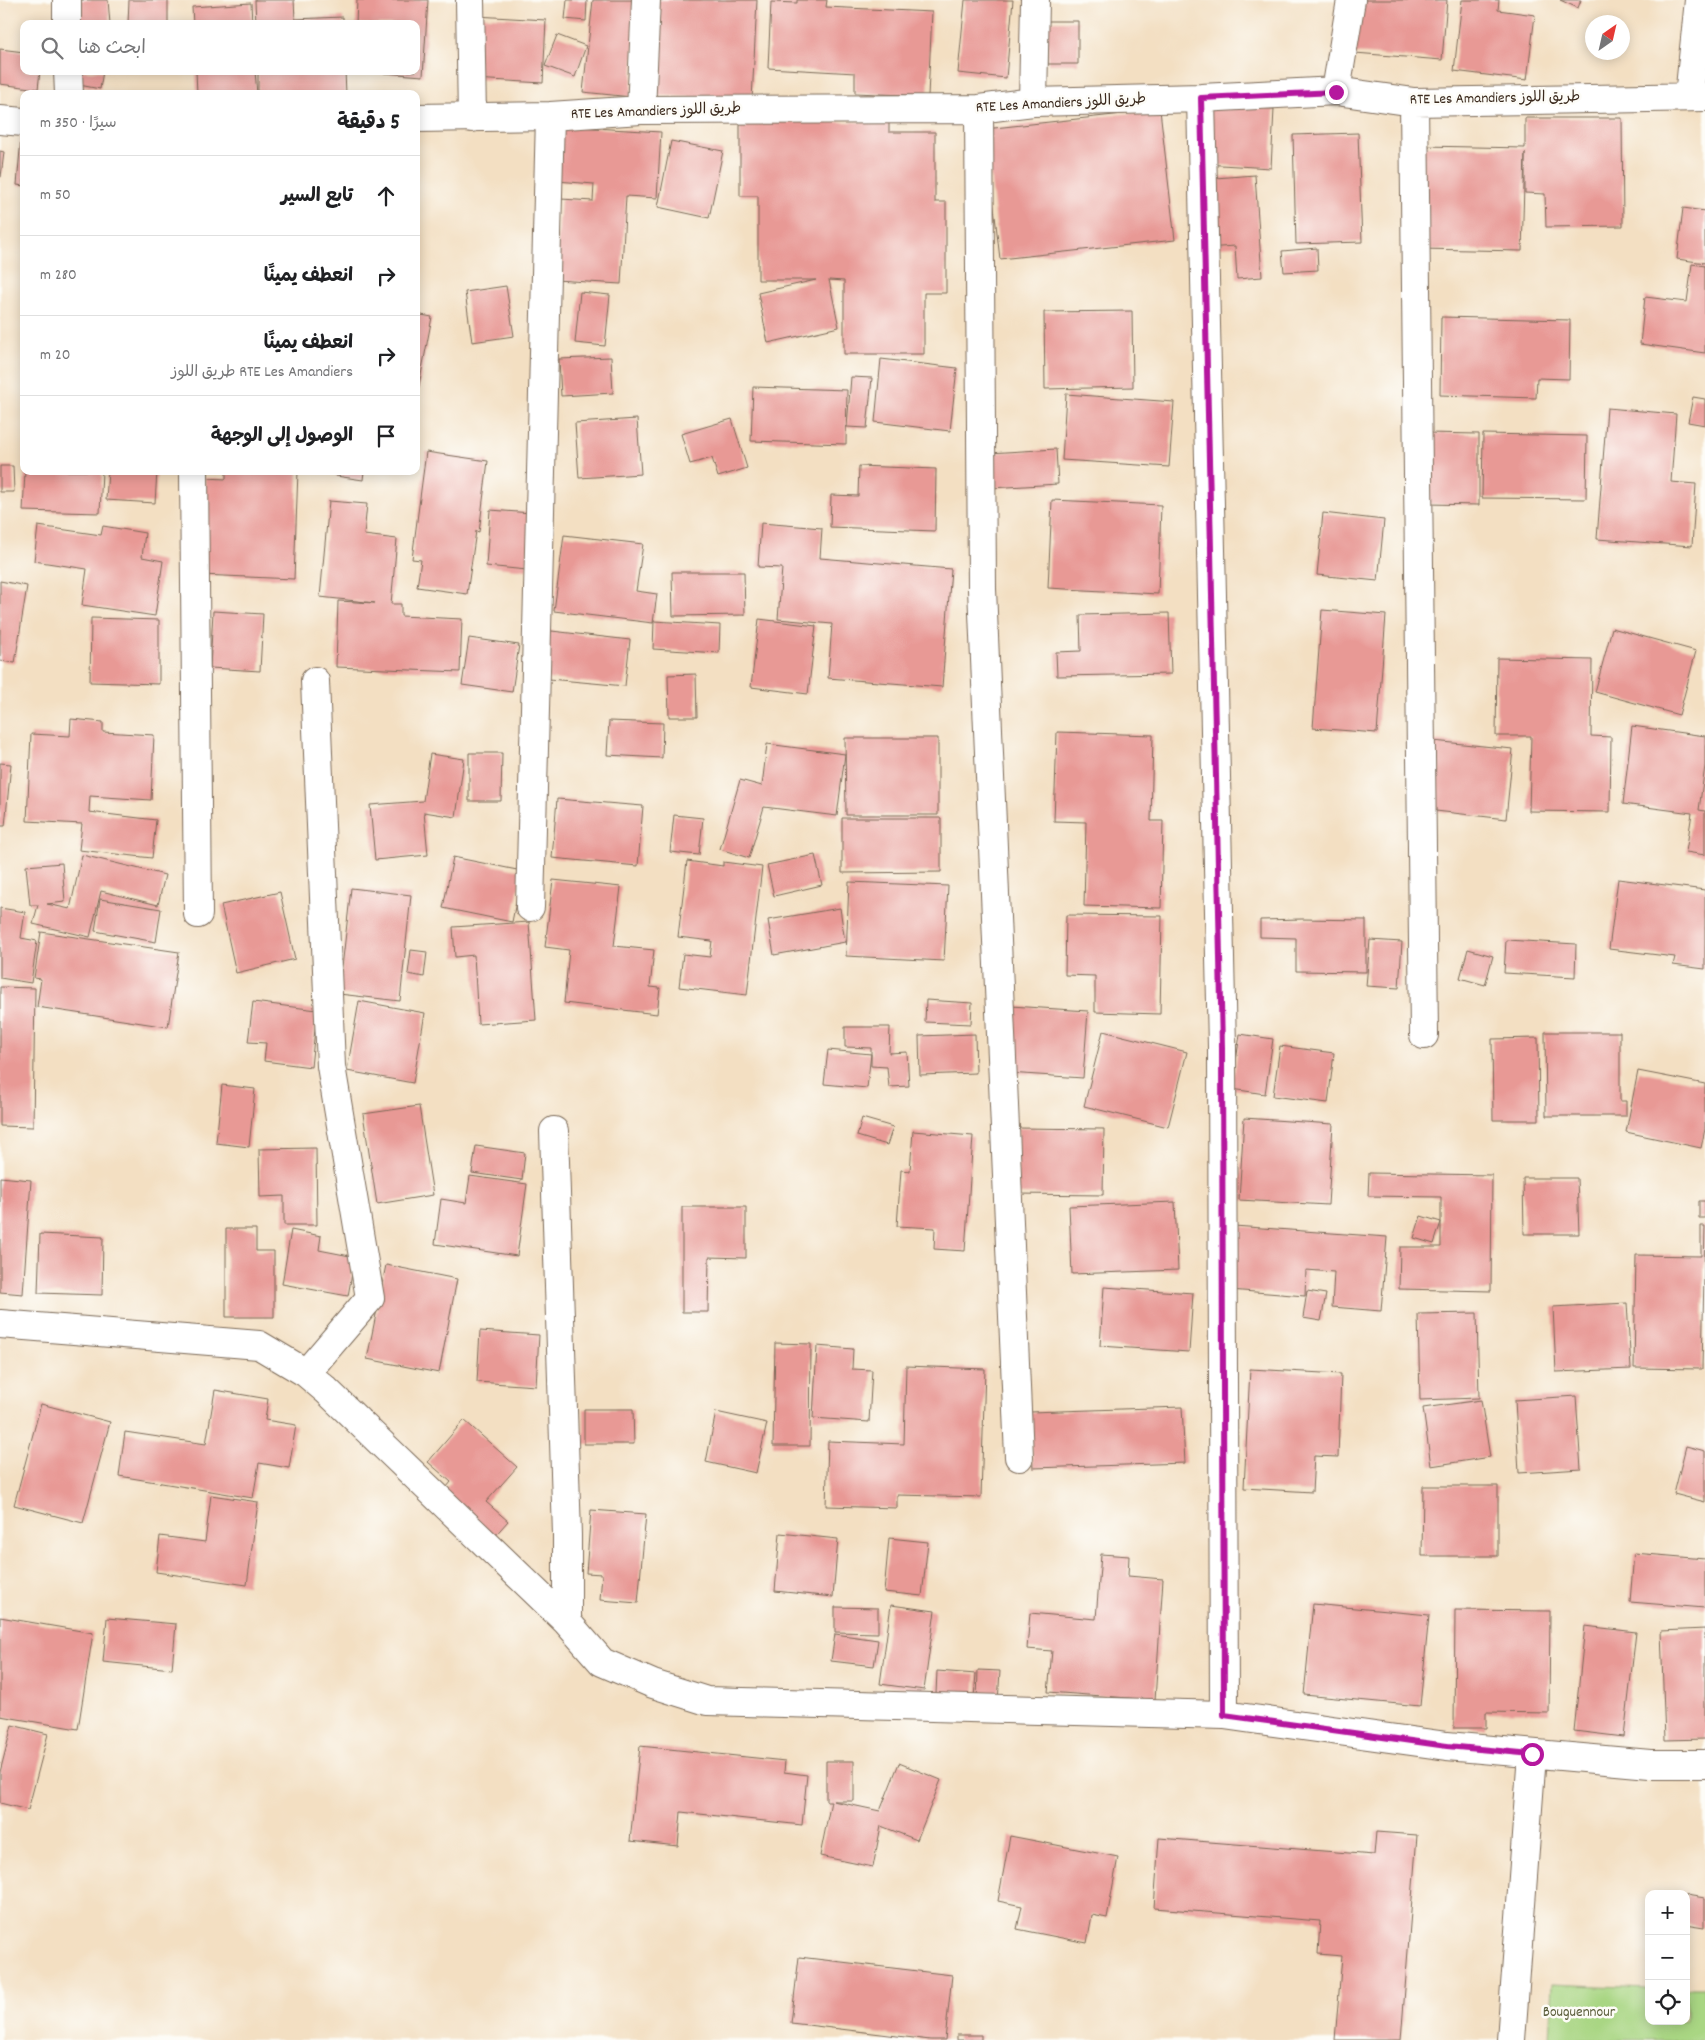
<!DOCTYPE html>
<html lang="ar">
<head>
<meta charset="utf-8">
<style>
  :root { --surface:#fff; --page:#f2f2f2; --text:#202124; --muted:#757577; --line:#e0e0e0 }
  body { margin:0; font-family:Dekko,"Playpen Sans Arabic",sans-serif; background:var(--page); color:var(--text); direction:rtl }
  .controls { position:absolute; right:15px; bottom:15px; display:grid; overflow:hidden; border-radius:10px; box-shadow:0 2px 12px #0003 }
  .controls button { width:45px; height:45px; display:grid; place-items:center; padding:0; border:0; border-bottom:1px solid var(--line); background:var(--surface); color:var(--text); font:25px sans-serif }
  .compass { position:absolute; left:1585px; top:15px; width:45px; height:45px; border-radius:50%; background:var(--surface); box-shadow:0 2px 12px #0003; rotate:34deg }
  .stop { position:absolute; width:15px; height:15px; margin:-11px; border:4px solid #b5179e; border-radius:50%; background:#fff }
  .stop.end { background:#b5179e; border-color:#fff; box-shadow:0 1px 5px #0008 }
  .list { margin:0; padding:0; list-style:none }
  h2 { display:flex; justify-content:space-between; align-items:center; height:65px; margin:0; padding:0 20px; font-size:21px }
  h2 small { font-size:16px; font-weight:400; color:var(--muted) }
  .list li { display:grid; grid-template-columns:32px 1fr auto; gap:15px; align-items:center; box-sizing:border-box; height:80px; padding:0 20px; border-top:1px solid var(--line) }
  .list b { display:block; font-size:19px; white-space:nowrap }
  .list p { margin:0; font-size:16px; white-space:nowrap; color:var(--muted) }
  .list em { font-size:16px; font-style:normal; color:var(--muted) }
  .icon { flex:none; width:28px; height:28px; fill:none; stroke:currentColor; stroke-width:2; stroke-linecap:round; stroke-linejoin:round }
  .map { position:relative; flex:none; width:1705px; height:2040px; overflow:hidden; direction:ltr }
  .search { position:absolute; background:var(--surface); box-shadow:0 2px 12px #0003; left:20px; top:20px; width:400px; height:55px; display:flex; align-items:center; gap:12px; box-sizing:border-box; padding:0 18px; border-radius:10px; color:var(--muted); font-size:19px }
  .panel { position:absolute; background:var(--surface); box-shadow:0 2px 12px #0003; left:20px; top:90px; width:400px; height:385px; border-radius:10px; direction:rtl }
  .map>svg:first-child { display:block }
  .green { fill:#a9d683; stroke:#728050 }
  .building { fill:#e89995 }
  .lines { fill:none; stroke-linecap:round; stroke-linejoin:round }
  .minor-casing { stroke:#7b6957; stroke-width:30 }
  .minor { stroke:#fff; stroke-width:28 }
  .route { stroke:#b5179e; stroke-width:6 }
  .labels { text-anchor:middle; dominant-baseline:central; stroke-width:5; stroke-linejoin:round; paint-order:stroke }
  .street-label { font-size:15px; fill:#3b2a1e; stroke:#fdfcf7 }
  .park-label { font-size:15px; fill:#5c5e3c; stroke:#fdfcf7 }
</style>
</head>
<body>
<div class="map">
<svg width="1705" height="2040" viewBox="0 0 1705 2040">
  <rect width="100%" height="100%" fill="#fdfcf7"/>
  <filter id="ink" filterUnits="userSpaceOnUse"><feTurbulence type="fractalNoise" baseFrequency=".02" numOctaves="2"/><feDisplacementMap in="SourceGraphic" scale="10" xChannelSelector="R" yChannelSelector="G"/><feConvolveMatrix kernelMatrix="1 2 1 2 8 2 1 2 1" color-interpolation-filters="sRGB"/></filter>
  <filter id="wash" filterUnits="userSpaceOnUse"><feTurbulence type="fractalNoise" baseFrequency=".0096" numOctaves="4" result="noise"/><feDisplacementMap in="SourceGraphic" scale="20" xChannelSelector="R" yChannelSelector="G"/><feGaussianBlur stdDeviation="1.12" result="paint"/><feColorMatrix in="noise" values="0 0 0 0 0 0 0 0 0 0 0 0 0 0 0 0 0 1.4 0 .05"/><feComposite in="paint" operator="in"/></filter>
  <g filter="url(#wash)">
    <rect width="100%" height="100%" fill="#f3dfc2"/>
    <path class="green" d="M1552,1984L1649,1988V2021H1686V1989H1705V2040H1549Z"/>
    <g id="blocks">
      <path class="building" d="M77,0H108L110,24H79Z
        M129,0H168V24H128Z
        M255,0H294L295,19L343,17V24H256Z
        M357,0H428L423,76L384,73L416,71V24H356Z
        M567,0H587L586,21L565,19Z
        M593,0H637L631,97L583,92Z
        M653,0H757L752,100L648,95Z
        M797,0H827L826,7L932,12L928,96L855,93V73L768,68L771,2L797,3Z
        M965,0H1013L1006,78L958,73Z
        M1358,0H1447L1442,60L1355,53Z
        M1462,0H1499L1498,10L1535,15L1527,80L1454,71Z
        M1560,0H1581L1578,8Z
        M251,3L252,24H193L192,7Z
        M476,16L546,20L543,83L473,79Z
        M1047,21H1078V64H1048Z
        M557,35L586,46L575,77L545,66Z
        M0,49L24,52V71H40L38,89L0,84Z
        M71,71H103L100,89L69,83Z
        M196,71H255L257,94H197Z
        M258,71H345L346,94H258Z
        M1208,106L1274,109L1271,168L1204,164Z
        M1160,110L1175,240L1000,259L985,129Z
        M1525,118H1622L1623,226L1546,227L1545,194L1525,193V153L1522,251L1420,249L1423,146L1525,148Z
        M740,122H889V132H935V202H946V293H924V354H844V281L829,280L839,327L768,343L758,293L816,280H758V196H740Z
        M22,126H24V186L17,185Z
        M560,126L661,132L657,198L626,196L621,284L555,280L561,199L593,201L594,184L557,181Z
        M1358,133L1362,242L1296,244L1293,135Z
        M671,141L723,151L709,218L658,207Z
        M0,151L4,152L1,177H0Z
        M1255,175L1262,277L1237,279L1235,246L1206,248L1202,179Z
        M1683,208L1705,211V263L1677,259Z
        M1317,248L1318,270L1284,272L1282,251Z
        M1692,264L1705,266V353L1640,344L1645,297L1687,302Z
        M506,286L514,336L472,342L465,292Z
        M580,292L610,295L605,346L575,343Z
        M1132,311L1133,387L1045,389L1044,312Z
        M416,314L432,317L417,396L416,395Z
        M1441,317L1570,320L1569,379L1537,378L1536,398L1440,395Z
        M611,357L613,393L561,396L559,359Z
        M881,359L957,368L950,431L875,422Z
        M851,377L872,378L867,428L847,427Z
        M753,387L847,390L846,444L751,441Z
        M1066,394L1174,402L1169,467L1062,460Z
        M1693,397L1705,399V425L1688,422Z
        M1607,408L1676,414L1671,482L1696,484L1692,546L1597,539Z
        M637,419L641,474L579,478L575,423Z
        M732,419L747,468L718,477L712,458L690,464L681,434Z
        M1427,433L1479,434V505L1427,504Z
        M1483,434L1587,436L1586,499L1482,498Z
        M1056,449L1058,484L991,488L989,453Z
        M426,452L488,461L479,532L476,531L467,594L417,587L421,560L412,559Z
        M0,466H13L14,492H0Z
        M859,466L936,469L935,531L830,527L831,495L858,496Z
        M25,471H102L100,513L23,511Z
        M108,471H157L155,503L106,500Z
        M226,471H298L294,579L201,575L205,478L226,479Z
        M336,471H364L363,480L336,476Z
        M1052,500L1161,505L1158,594L1048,588Z
        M329,501L367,504L364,535L397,539L391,604H401V616L462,619L460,672L336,667L338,601L375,603L320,597Z
        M490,510L532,513L527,570L486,566Z
        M1323,513L1384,520L1378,581L1317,575Z
        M761,523L822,528L820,558L951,569L942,687L828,678L832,624L778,619L782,568L758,567Z
        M38,526L101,535L103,526L145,533L142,557L163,561L155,616L82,605L87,569L34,561Z
        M564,535L643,544L636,591L657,594L653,623L554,611Z
        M672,572H744L745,615L673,616Z
        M0,581L27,586L15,663L0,661Z
        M1322,610L1386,615L1377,733L1313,728Z
        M213,611L263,614L260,671L210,668Z
        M1169,613L1171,674L1057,676L1056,652L1081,651L1080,615Z
        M91,618L159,620V684L90,682Z
        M759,619L816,626L808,694L751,687Z
        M654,621L720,625L719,653L653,649Z
        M1612,628L1696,651L1679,715L1595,692Z
        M543,630L630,640L625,686L538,678Z
        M469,638L519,645L512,692L462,685Z
        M1497,658L1592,660L1591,736L1611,737L1610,812L1529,811L1531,736H1496Z
        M696,674L697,717H669L668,675Z
        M71,719L103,722V732L154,735L151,800L90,796L89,812L156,820L152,858L79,850L82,824L27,821L31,734L70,736Z
        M609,721L663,723L662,758L607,755Z
        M1632,726L1705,736V766L1699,810L1705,811V855L1686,852L1692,813L1623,804Z
        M1057,732L1153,735L1151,821H1163L1161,908L1084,906L1086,822L1054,821Z
        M845,738H938V815H846Z
        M1433,741L1513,749L1506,819L1427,810Z
        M767,744L845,754L837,816L764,807L749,858L720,849L740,780L762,786Z
        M469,753H502L501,801H469Z
        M430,754L464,759L456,817L424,812L428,855L375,860L370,805L423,801Z
        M0,763L11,764L5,826H0Z
        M557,799L643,806L638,866L552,858Z
        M674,815L703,818L699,855L670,852Z
        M842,818H941V872L842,873Z
        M82,855L165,875L158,905L101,891L90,937L33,924L38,905H30L26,866L62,863L65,902L47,904L70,909Z
        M815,855L822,885L774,896L767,865Z
        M453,857L522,871L512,922L443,908Z
        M687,861L723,866V862L762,867L747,995L679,987L683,954L710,957L712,941L678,937Z
        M1618,879L1705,890V969L1673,965L1675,957L1609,949Z
        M553,880L621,887L614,946L654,950L650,987L660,988L657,1014L564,1003L569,950L545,947Z
        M849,882L948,886L944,961L846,956Z
        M351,888L411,895L400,1001L339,994Z
        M280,892L295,959L236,973L221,905Z
        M100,899L161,909L156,942L95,931Z
        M0,908L25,912L21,938L37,941L31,983L0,978Z
        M840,908L845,942L774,955L768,920Z
        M1066,915L1162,916L1160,1014L1095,1012V976L1065,975Z
        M1302,919L1366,920V972L1296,971V938L1260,937V920Z
        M529,922L536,1020L478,1024L474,955L455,957L453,927Z
        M41,932L179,952L168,1027L37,1007L41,979L34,978Z
        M1370,940L1402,942L1399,988L1366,986Z
        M1506,940L1576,944L1575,977L1504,973Z
        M1468,949L1493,956L1485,985L1460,978Z
        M411,950L427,952L424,977L408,974Z
        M0,987L35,988L33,1127L0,1126Z
        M926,1000L972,1003L971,1024L925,1022Z
        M359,1001L425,1013L413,1083L347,1071Z
        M253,1002L317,1010L311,1067L264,1061L266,1043L248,1042Z
        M1011,1006L1088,1011L1083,1078L1008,1073Z
        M845,1027H890L889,1053L907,1052L909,1086L889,1087L887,1067L871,1066V1048L845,1047Z
        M1103,1031L1187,1052L1168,1127L1084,1106Z
        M1545,1032H1620V1101H1626V1116H1546Z
        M975,1034L976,1073L920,1075L919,1036Z
        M1240,1034L1273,1039L1265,1094L1232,1089Z
        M1538,1038L1539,1120H1493L1492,1039Z
        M1280,1046L1334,1053L1328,1103L1273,1096Z
        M828,1050L871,1054L867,1088L824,1084Z
        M1638,1071L1705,1084V1129L1701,1148L1626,1132Z
        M222,1085L255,1089L249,1147L216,1143Z
        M419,1106L433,1195L377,1204L363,1114Z
        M862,1118L893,1127L887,1145L857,1136Z
        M1244,1118L1333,1124L1328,1205L1239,1200Z
        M1018,1128L1104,1129L1103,1195L1017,1194Z
        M913,1131L973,1136L965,1251L934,1249L935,1228L897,1226L901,1170L910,1171Z
        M476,1146L525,1153L522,1180L472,1173Z
        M316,1148L317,1225H284V1196L260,1197L259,1149Z
        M1369,1173L1492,1175L1491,1291L1399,1289L1400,1247H1441V1197L1368,1196Z
        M470,1176L527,1184L517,1256L435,1244L441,1199L466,1203Z
        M0,1177L31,1180L23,1294L0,1292Z
        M1523,1178H1577L1579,1234H1524Z
        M1699,1201H1705V1218H1699Z
        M1175,1202L1178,1270L1072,1274L1069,1206Z
        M682,1207H746V1258L709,1257L708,1312H682Z
        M1421,1216L1441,1222L1434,1244L1414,1238Z
        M1234,1226L1387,1237L1381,1311L1332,1307L1334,1272L1306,1270L1305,1296L1230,1290Z
        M1701,1226H1705L1702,1369L1634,1368L1636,1255L1701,1256Z
        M226,1229H256V1251H274V1317H226Z
        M291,1230L321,1236L319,1250L355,1257L348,1296L282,1284Z
        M40,1234L103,1237L102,1295L38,1293Z
        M386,1265L457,1279L439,1373L367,1359Z
        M1104,1287L1193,1293L1189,1352L1100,1346Z
        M1307,1291L1326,1294L1321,1321L1303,1318Z
        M1627,1303L1631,1369L1556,1372L1553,1307Z
        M1477,1313L1479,1398L1420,1400L1418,1314Z
        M480,1331L539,1335L536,1386L477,1382Z
        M775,1343L811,1344L810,1446H773Z
        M817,1346L853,1349L852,1369L872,1370L869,1422L813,1418Z
        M906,1366L985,1369L981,1497L897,1495V1508L826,1506L828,1441L904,1444Z
        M1250,1369L1341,1374L1338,1457L1314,1456L1312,1492L1244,1488Z
        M215,1390L268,1399L265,1420L296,1425L289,1468L259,1463L253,1498L119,1476L125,1432L206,1444Z
        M1576,1396L1581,1469L1519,1473L1515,1400Z
        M1481,1400L1490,1457L1431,1466L1423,1408Z
        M41,1404L110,1422L83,1523L14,1505Z
        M1182,1407L1185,1463L1033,1468L1030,1412Z
        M584,1409H633L634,1444H584Z
        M716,1412L767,1423L756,1473L706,1462Z
        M464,1420L517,1467L486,1502L508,1521L493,1538L442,1493L451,1482L428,1462Z
        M1686,1446L1705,1451V1502L1674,1494Z
        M1423,1486H1498V1556H1422Z
        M211,1495L258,1502L247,1585L156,1572L160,1536L205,1542Z
        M591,1510L646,1514L638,1603L600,1600L602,1574L586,1573Z
        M780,1533L838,1539L833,1597L775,1591Z
        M889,1538L928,1542L922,1596L884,1592Z
        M1634,1553L1705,1559V1608L1630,1602Z
        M1101,1554L1129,1556L1128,1576L1163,1579L1155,1700L1048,1692L1052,1651L1027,1649L1030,1613L1096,1619Z
        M1313,1604L1429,1615L1420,1706L1304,1695Z
        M891,1605L935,1611L924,1690L880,1684Z
        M835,1607L878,1608V1633L835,1632Z
        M1455,1610L1550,1611L1549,1713L1486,1712V1728H1454Z
        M0,1617L93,1633L78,1729L0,1716Z
        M107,1618L176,1624L172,1669L103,1662Z
        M1585,1626L1636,1632L1624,1737L1574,1731Z
        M1705,1629V1739L1665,1740L1661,1631Z
        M835,1634L878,1640L874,1666L831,1661Z
        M978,1670L1000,1671L998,1702L977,1701Z
        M937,1671L976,1674L974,1697L936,1694Z
        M12,1725L48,1734L28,1810L0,1803V1772Z
        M640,1746L785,1761L784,1772L807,1775L802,1825L681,1812L678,1846L630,1841Z
        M826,1761H854V1801H833L880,1811L899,1763L941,1780L917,1840L881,1826L873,1867L820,1856L831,1801H826Z
        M1376,1832L1417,1835L1401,2040H1335L1342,1956L1318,1954L1320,1921L1154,1908L1159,1838L1374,1855Z
        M1010,1836L1118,1857L1107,1918L1092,1915L1087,1943L1017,1929L1022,1906L998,1901Z
        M1686,1895L1705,1898V1927L1686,1924Z
        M799,1957L952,1975L945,2040H930L791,2023Z
        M957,2035H981V2040H957Z"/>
    </g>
  </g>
  <g filter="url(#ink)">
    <use href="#blocks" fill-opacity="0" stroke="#7b6957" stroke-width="1"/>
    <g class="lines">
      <g class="minor-casing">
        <path id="minor" d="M67,0V24
          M470,0L472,118
          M68,71L69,94
          M1336,91L1351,0
          M1689,97L1699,0
          M1201,98L1222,1048L1224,1715
          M1033,102L1035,0
          M1414,102L1424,1035
          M979,109L982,589L1019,1457
          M641,110L646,0
          M416,118L550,116L641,110L979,109L1033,102L1201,98L1336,91L1414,102L1705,97
          M0,120L24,122
          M194,471L198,914
          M530,907L550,116
          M554,1131L567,1535V1622
          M0,1324L259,1345L306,1373L326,1390L567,1622L602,1662L653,1684L707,1701L1224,1715L1447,1746L1650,1764H1705
          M306,1373L370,1298L331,1066L315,681
          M1511,2040L1532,1754"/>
      </g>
      <use href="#minor" class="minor"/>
    </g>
  </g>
  <g class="lines" filter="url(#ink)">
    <path class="route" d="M1336,92L1201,98L1222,1048L1224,1715L1447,1746L1532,1754"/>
  </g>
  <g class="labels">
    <g class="street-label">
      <text transform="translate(1495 99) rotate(-1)">RTE Les Amandiers طريق اللوز</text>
      <text transform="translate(1061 104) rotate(-3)">RTE Les Amandiers طريق اللوز</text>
      <text transform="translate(656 112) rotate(-2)">RTE Les Amandiers طريق اللوز</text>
    </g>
    <g class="park-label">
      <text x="1579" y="2013">Bouguennour</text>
    </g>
  </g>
</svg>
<div class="controls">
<button>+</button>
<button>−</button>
<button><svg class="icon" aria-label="locate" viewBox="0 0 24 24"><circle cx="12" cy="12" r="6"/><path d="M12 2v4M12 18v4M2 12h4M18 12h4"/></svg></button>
</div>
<svg class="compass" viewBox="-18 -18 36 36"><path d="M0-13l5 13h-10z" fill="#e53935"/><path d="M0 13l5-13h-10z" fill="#757577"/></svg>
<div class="stop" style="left:1532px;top:1754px"></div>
<div class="stop end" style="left:1336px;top:92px"></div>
<div class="search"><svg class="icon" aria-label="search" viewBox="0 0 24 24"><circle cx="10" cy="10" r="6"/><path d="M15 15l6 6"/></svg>ابحث هنا</div>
<section class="panel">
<h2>5 دقيقة<small>سيرًا · 350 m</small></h2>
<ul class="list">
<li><svg class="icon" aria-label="ahead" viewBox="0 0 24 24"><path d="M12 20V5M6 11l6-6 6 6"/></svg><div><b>تابع السير</b></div><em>50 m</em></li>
<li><svg class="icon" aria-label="right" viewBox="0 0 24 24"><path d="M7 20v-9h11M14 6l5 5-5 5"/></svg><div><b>انعطف يمينًا</b></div><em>280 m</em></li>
<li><svg class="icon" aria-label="right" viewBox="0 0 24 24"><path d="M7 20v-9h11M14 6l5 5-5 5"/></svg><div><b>انعطف يمينًا</b><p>RTE Les Amandiers طريق اللوز</p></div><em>20 m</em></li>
<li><svg class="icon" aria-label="arrive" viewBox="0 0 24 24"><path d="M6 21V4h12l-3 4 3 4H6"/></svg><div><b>الوصول إلى الوجهة</b></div></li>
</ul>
</section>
</div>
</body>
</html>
